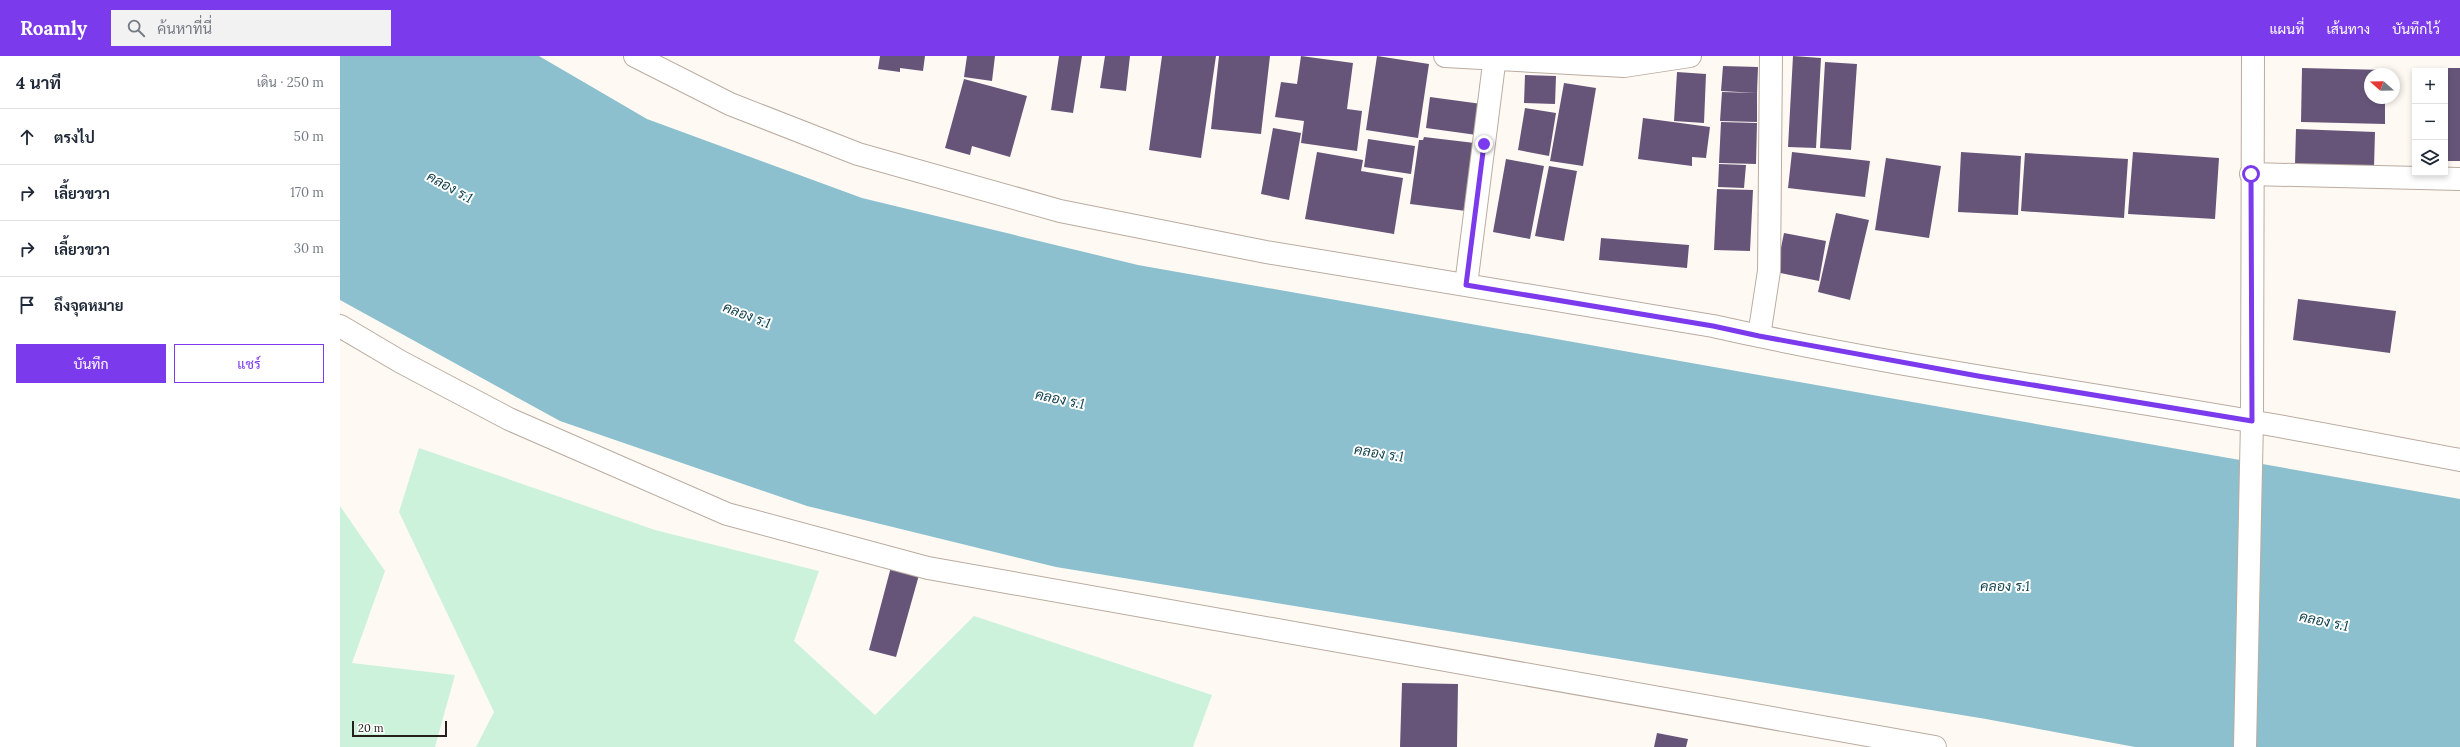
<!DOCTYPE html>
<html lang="th">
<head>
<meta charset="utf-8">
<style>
  :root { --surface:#fff; --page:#f2f2f3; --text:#1f2937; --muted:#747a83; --line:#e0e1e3; --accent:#7c3aed }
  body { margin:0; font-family:Lora,Sarabun,serif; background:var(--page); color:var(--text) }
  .controls { position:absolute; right:12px; top:12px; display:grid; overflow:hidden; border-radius:0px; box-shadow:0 2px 6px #0003 }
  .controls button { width:36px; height:36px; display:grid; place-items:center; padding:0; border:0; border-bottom:1px solid var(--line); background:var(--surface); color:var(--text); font:20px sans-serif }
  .compass { position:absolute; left:2024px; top:12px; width:36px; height:36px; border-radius:50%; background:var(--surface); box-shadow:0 2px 6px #0003; rotate:290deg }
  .scale { position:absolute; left:12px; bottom:10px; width:95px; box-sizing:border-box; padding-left:4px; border:2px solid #26201c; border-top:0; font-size:11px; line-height:14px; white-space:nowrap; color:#26201c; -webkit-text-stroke:3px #fff; paint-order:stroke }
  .stop { position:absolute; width:12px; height:12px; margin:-9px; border:3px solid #7c3aed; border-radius:50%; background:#fff }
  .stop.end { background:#7c3aed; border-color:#fff; box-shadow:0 1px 4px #0008 }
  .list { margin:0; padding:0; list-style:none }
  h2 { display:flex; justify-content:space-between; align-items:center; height:52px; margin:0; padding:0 16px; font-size:17px }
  h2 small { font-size:13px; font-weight:400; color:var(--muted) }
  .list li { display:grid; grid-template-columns:26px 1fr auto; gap:12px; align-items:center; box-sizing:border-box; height:56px; padding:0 16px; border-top:1px solid var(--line) }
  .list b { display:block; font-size:15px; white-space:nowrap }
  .list em { font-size:13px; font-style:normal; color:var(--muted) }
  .actions { display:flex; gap:8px; padding:12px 16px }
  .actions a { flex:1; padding:9px 0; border:1px solid var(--accent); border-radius:0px; text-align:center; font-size:14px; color:var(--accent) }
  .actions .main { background:var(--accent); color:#fff }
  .icon { flex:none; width:22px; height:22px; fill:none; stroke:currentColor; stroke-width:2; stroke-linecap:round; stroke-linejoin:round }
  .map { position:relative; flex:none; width:2120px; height:691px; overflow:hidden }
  header { display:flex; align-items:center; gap:24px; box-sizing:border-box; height:56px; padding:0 20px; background:var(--accent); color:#fff }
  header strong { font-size:19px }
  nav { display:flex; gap:22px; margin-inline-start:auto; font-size:14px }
  .search { width:280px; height:36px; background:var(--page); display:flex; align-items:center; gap:10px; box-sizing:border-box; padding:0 14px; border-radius:0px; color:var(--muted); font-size:15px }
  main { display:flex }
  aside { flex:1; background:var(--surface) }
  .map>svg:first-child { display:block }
  .green { fill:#cdf2dc }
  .water { fill:#8cc0ce }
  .building { fill:#665578 }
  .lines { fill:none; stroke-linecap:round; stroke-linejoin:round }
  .minor-casing { stroke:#baaca0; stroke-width:24 }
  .tertiary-casing { stroke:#baaca0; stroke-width:24 }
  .minor { stroke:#fff; stroke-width:22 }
  .tertiary { stroke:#fff; stroke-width:22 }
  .route { stroke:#7c3aed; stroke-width:5 }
  .labels { text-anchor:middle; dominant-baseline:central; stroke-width:4; stroke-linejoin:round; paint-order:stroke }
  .water-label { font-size:14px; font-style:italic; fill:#164550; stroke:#fff }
</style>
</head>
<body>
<header>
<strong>Roamly</strong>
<div class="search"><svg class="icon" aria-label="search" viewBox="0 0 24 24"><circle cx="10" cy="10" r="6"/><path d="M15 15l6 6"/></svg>ค้นหาที่นี่</div>
<nav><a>แผนที่</a><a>เส้นทาง</a><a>บันทึกไว้</a></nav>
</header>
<main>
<aside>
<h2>4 นาที<small>เดิน · 250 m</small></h2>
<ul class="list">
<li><svg class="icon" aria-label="ahead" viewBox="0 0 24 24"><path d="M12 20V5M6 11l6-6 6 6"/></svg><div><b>ตรงไป</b></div><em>50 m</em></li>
<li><svg class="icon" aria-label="right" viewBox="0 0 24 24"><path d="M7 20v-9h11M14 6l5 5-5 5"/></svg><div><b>เลี้ยวขวา</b></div><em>170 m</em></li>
<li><svg class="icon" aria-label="right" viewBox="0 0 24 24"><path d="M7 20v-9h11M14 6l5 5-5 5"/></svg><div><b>เลี้ยวขวา</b></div><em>30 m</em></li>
<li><svg class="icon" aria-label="arrive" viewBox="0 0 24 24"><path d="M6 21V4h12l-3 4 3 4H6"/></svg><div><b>ถึงจุดหมาย</b></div></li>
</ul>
<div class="actions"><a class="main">บันทึก</a><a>แชร์</a></div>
</aside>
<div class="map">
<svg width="2120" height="691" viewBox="0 0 2120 691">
  <rect width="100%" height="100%" fill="#fff9f4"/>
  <path class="green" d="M79,392L315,474L479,515L454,585L535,659L634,560L872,639L853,691H136L154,656L59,456Z
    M0,450L45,515L12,607L115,619L95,691H0Z"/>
  <path class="water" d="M0,0H199L307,63L522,142L798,209L2120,443V691H1795L1646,663L716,511L467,450L220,365L0,244Z"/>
  <path class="building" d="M540,0H585L583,15L560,12V16L538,13Z
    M627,0H655L652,25L624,21Z
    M719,0H742L733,57L711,54Z
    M765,0H790L786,35L760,32Z
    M822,0H876L861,102L809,94Z
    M879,0H930L921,78L871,73Z
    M961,0L1013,7L1007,53L1022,55L1017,95L961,87L964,65L935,61L941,26L957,28Z
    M1037,0L1089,8L1078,82L1026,74Z
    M1453,0L1481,2L1476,92L1448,91Z
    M1485,6L1517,8L1511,94L1480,92Z
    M1383,10L1418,11L1417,37L1381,35Z
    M1962,12L2046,14V18H2030V42H2045V68L1961,66Z
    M2102,12H2120V105H2105V15H2102Z
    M1337,16L1366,18L1364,67L1334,65Z
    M1185,19L1216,20L1215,48L1184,47Z
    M624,23L687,40L670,101L632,90L630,99L605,92Z
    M1224,27L1256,32L1243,110L1210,105Z
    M1382,36L1417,37V66L1380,65Z
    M1090,41L1149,49L1144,80L1086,72Z
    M1185,52L1216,57L1209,100L1178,94Z
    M1303,62L1370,71L1366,102L1352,101V110L1298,103Z
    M1381,66L1417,67L1416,108L1379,107Z
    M933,72L961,77L949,144L921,138Z
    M1956,73L2035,76L2034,111L1955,108Z
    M1084,81L1143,88L1134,156L1070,148L1079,84H1083Z
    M1028,83L1075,90L1071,118L1024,111Z
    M977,96L1023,104L1021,115L1063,122L1054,178L965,163Z
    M1452,96L1530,105L1525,141L1448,132Z
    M1621,96L1681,100L1678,159L1618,156Z
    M1793,96L1879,102L1875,163L1788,158Z
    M1685,97L1788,103L1784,162L1681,155Z
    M1546,102L1601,110L1589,182L1535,174Z
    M1166,103L1204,110L1190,183L1153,176Z
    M1379,108L1406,109L1404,132L1378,131Z
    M1209,110L1237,115L1224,185L1195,180Z
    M1377,133L1413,134L1410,195L1374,194Z
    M1496,157L1529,164L1510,244L1478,236Z
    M1444,177L1486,185L1479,225L1436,216Z
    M1261,182L1349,189L1347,212L1259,204Z
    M1958,243L2056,255L2050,297L1953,284Z
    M551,511L579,519L556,601L529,594Z
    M1062,627L1118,628L1117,691H1060Z
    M1317,677L1348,683L1346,691H1314Z"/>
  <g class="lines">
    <g class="minor-casing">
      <path id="minor" d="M295,0L390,48L518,98L720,155L926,196L1373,270C1550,310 1731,334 1910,365C1980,377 2050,391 2120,404
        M1105,0L1284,10L1350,0
        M1911,118L2120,123
        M1126,229L1155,0
        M0,270L61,306L169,363L387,458L588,512L1595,691
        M1419,280L1429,215L1431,0"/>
    </g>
    <g class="tertiary-casing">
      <path id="tertiary" d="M1905,691L1912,365L1913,0"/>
    </g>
    <use href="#minor" class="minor"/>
    <use href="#tertiary" class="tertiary"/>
  </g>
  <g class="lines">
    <path class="route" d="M1144,88L1126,229L1373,270L1419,280L1638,320L1912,365L1911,118"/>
  </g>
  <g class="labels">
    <g class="water-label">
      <text transform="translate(110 131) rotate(29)">คลอง ร.1</text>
      <text transform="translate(407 259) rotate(21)">คลอง ร.1</text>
      <text transform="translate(720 343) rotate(12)">คลอง ร.1</text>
      <text transform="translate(1039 397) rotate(9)">คลอง ร.1</text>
      <text x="1665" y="530">คลอง ร.1</text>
      <text transform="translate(1984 565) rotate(12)">คลอง ร.1</text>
    </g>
  </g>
</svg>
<div class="controls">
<button>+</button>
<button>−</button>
<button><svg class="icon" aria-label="layers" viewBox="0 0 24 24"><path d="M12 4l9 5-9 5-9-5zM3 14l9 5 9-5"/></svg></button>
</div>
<svg class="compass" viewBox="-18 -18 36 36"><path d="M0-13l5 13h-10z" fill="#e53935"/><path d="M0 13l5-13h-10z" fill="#747a83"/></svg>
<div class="scale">20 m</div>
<div class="stop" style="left:1911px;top:118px"></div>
<div class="stop end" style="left:1144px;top:88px"></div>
</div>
</main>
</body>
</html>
